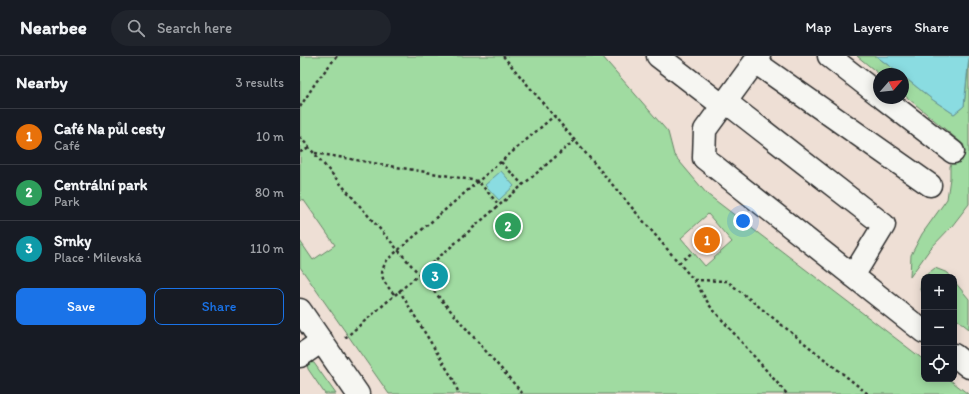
<!DOCTYPE html>
<html lang="en">
<head>
<meta charset="utf-8">
<style>
  :root { --surface:#171b24; --page:#20242c; --text:#f1f3f6; --muted:#9ea1a6; --line:#363941; --accent:#1a73e8 }
  body { margin:0; font-family:Itim,sans-serif; background:var(--page); color:var(--text) }
  .controls { position:absolute; right:12px; bottom:12px; display:grid; overflow:hidden; border-radius:8px; box-shadow:0 2px 10px #0003 }
  .controls button { width:36px; height:36px; display:grid; place-items:center; padding:0; border:0; border-bottom:1px solid var(--line); background:var(--surface); color:var(--text); font:20px sans-serif }
  .compass { position:absolute; left:573px; top:12px; width:36px; height:36px; border-radius:50%; background:var(--surface); box-shadow:0 2px 10px #0003; rotate:62deg }
  .you { position:absolute; left:443px; top:165px; width:14px; height:14px; margin:-10px; border:3px solid #fff; border-radius:50%; background:#1a73e8; box-shadow:0 0 0 6px #1a73e833 }
  .badge { display:grid; place-items:center; width:26px; height:26px; border-radius:50%; background:var(--accent); color:#fff; font-size:13px; font-weight:700 }
  .pin { position:absolute; translate:-50% -50%; border:2px solid #fff; box-shadow:0 1px 4px #0006 }
  .list { margin:0; padding:0; list-style:none }
  h2 { display:flex; justify-content:space-between; align-items:center; height:52px; margin:0; padding:0 16px; font-size:17px }
  h2 small { font-size:13px; font-weight:400; color:var(--muted) }
  .list li { display:grid; grid-template-columns:26px 1fr auto; gap:12px; align-items:center; box-sizing:border-box; height:56px; padding:0 16px; border-top:1px solid var(--line) }
  .list b { display:block; font-size:15px; white-space:nowrap }
  .list p { margin:0; font-size:13px; white-space:nowrap; color:var(--muted) }
  .list em { font-size:13px; font-style:normal; color:var(--muted) }
  .actions { display:flex; gap:8px; padding:12px 16px }
  .actions a { flex:1; padding:9px 0; border:1px solid var(--accent); border-radius:8px; text-align:center; font-size:14px; color:var(--accent) }
  .actions .main { background:var(--accent); color:#fff }
  .icon { flex:none; width:22px; height:22px; fill:none; stroke:currentColor; stroke-width:2; stroke-linecap:round; stroke-linejoin:round }
  .map { position:relative; flex:none; width:669px; height:338px; overflow:hidden }
  header { display:flex; align-items:center; gap:24px; box-sizing:border-box; height:56px; padding:0 20px; background:var(--surface); border-bottom:1px solid var(--line) }
  header strong { font-size:19px }
  nav { display:flex; gap:22px; margin-inline-start:auto; font-size:14px }
  .search { width:280px; height:36px; background:var(--page); display:flex; align-items:center; gap:10px; box-sizing:border-box; padding:0 14px; border-radius:22px; color:var(--muted); font-size:15px }
  main { display:flex }
  aside { flex:1; background:var(--surface) }
  .map>svg:first-child { display:block }
  .green { fill:#a0dba1; stroke:#668366; fill-rule:evenodd }
  .water { fill:#8adce1; stroke:#649598 }
  .lines { fill:none; stroke-linecap:round; stroke-linejoin:round }
  .minor-casing { stroke:#2b2b2b; stroke-width:25 }
  .path { stroke:#2b2b2b; stroke-width:2.5; stroke-dasharray:3 3; stroke-linecap:butt }
  .minor { stroke:#f6f6f2; stroke-width:22 }
</style>
</head>
<body>
<header>
<strong>Nearbee</strong>
<div class="search"><svg class="icon" aria-label="search" viewBox="0 0 24 24"><circle cx="10" cy="10" r="6"/><path d="M15 15l6 6"/></svg>Search here</div>
<nav><a>Map</a><a>Layers</a><a>Share</a></nav>
</header>
<main>
<aside>
<h2>Nearby<small>3 results</small></h2>
<ul class="list">
<li><span class="badge" style="background:#e8710a">1</span><div><b>Café Na půl cesty</b><p>Café</p></div><em>10 m</em></li>
<li><span class="badge" style="background:#2e9e5b">2</span><div><b>Centrální park</b><p>Park</p></div><em>80 m</em></li>
<li><span class="badge" style="background:#0f9aa8">3</span><div><b>Srnky</b><p>Place · Milevská</p></div><em>110 m</em></li>
</ul>
<div class="actions"><a class="main">Save</a><a>Share</a></div>
</aside>
<div class="map">
<svg width="669" height="338" viewBox="0 0 669 338">
  <rect width="100%" height="100%" fill="#eedfd5"/>
  <filter id="ink" filterUnits="userSpaceOnUse"><feTurbulence type="fractalNoise" baseFrequency=".025" numOctaves="2"/><feDisplacementMap in="SourceGraphic" scale="8" xChannelSelector="R" yChannelSelector="G"/><feConvolveMatrix kernelMatrix="1 2 1 2 8 2 1 2 1" color-interpolation-filters="sRGB"/></filter>
  <g filter="url(#ink)">
    <path class="green" d="M0,0H302L368,76L374,99L407,138L624,304V323H649L668,338H89L0,211V185L13,204L35,189L3,143L0,145ZM408,158L432,186L405,210L381,182Z
      M557,0H576L600,18H579Z
      M669,5V148L652,170L630,193L610,221L611,199L622,178L647,143L650,122V110L664,89L603,38V20L633,44L654,58L664,50Z
      M635,212L648,217L651,221H624V237L620,234L622,222Z
      M654,225L669,243V273L654,261Z
      M10,306L14,307L36,338H25L8,313L7,308Z"/>
    <path class="water" d="M576,0H669L664,50L654,58L633,44L603,20V18H600Z
      M201,115L214,130L199,144L185,129Z"/>
    <g class="lines">
      <g class="minor-casing">
        <path id="minor" d="M358,0L423,50
          M459,0L405,74L404,102L624,276
          M529,0L579,39
          M455,6L630,129
          M583,42L653,96
          M426,46L584,169L553,220
          M0,254L58,338
          M654,299L669,311
          M0,300L22,285"/>
      </g>
      <path class="path" d="M203,0L379,207L394,224L410,250L487,338
        M0,51L16,26L37,0
        M0,81L223,338
        M0,96L10,92
        M15,97L178,125L199,149
        M201,106L223,129
        M379,207L393,196
        M394,224L427,225L568,338
        M99,234L153,323L159,338
        M94,238C83,225 77,219 88,203L254,60
        M45,282L275,84"/>
      <use href="#minor" class="minor"/>
    </g>
  </g>
</svg>
<div class="controls">
<button>+</button>
<button>−</button>
<button><svg class="icon" aria-label="locate" viewBox="0 0 24 24"><circle cx="12" cy="12" r="6"/><path d="M12 2v4M12 18v4M2 12h4M18 12h4"/></svg></button>
</div>
<svg class="compass" viewBox="-18 -18 36 36"><path d="M0-13l5 13h-10z" fill="#e53935"/><path d="M0 13l5-13h-10z" fill="#9ea1a6"/></svg>
<div class="you"></div>
<div class="pin badge" style="left:407px;top:184px;background:#e8710a">1</div>
<div class="pin badge" style="left:208px;top:170px;background:#2e9e5b">2</div>
<div class="pin badge" style="left:135px;top:220px;background:#0f9aa8">3</div>
</div>
</main>
</body>
</html>
